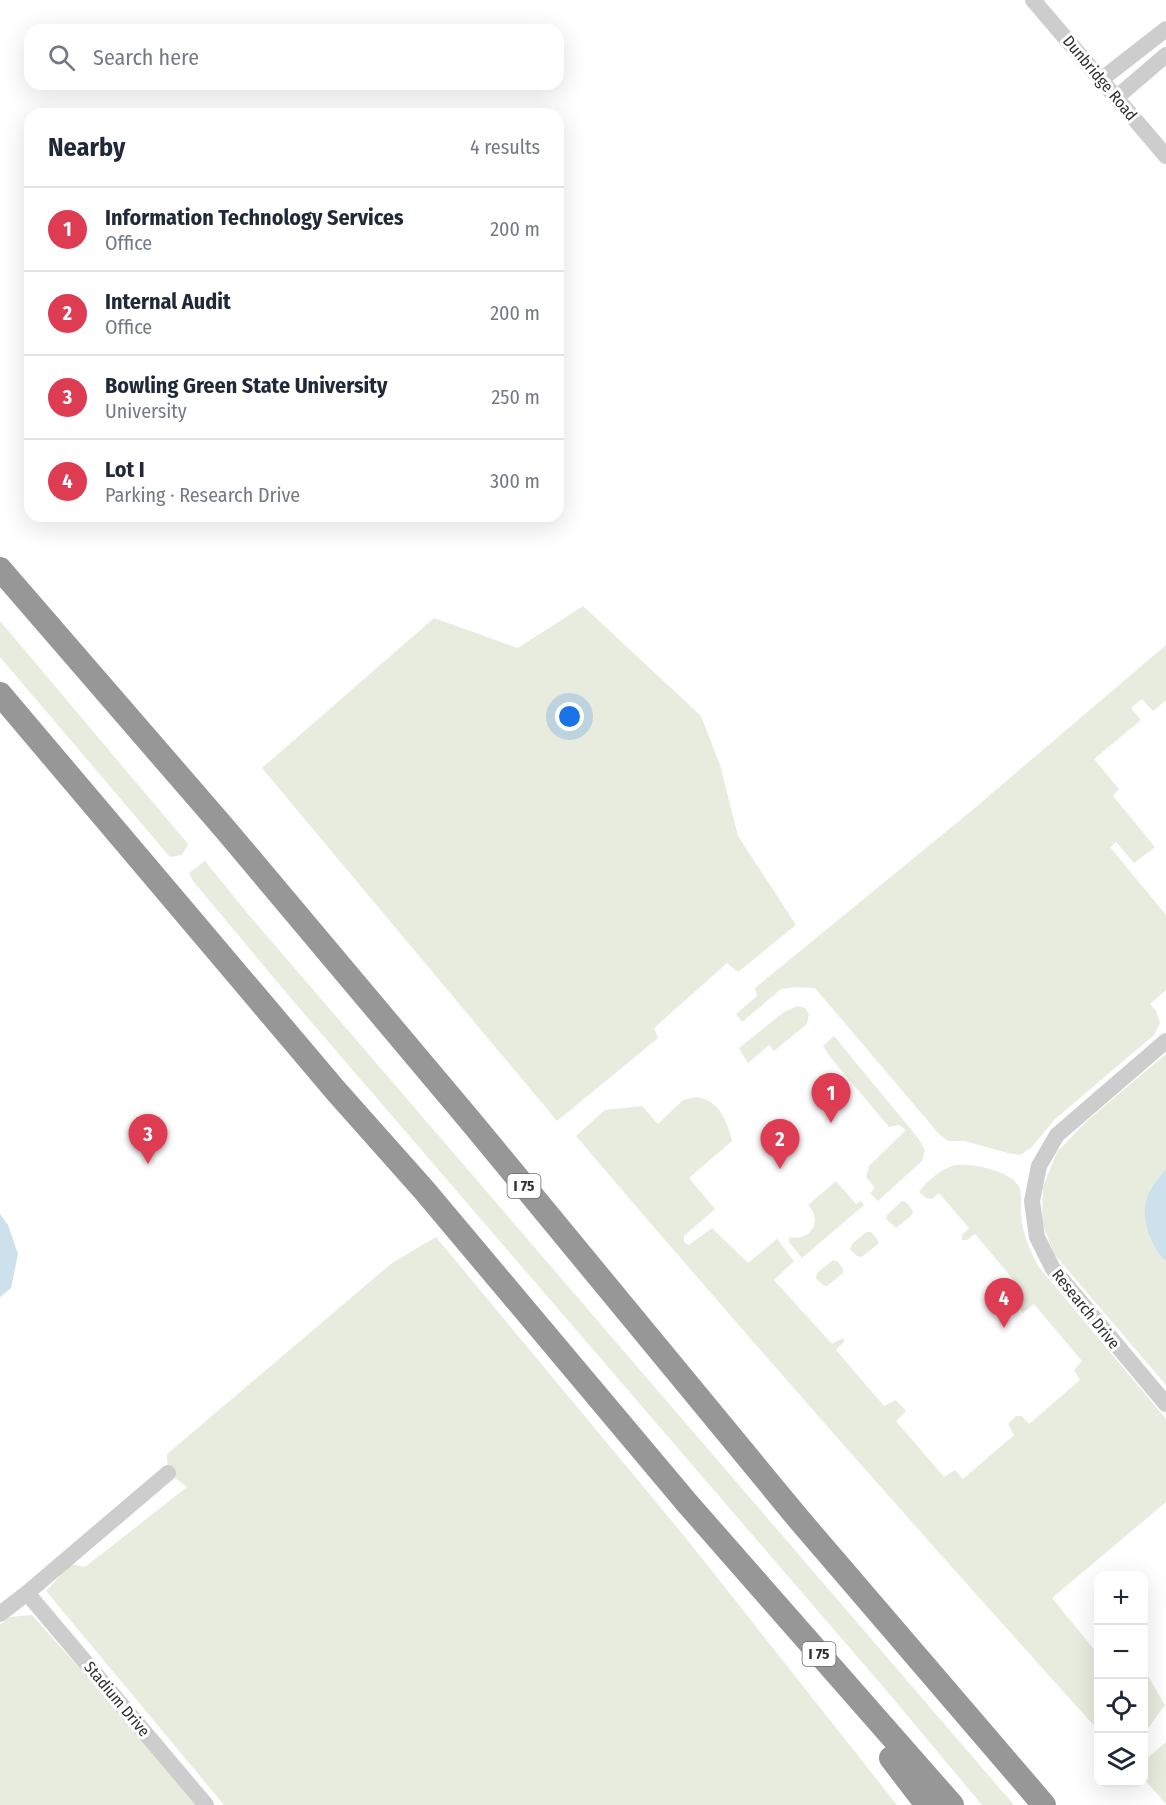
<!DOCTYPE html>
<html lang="en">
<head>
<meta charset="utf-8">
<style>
  :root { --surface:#fff; --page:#f2f2f3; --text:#1f2937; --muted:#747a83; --line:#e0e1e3; --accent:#dd3c53 }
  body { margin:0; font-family:"Fira Sans Condensed",sans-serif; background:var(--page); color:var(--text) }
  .controls { position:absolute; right:18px; bottom:18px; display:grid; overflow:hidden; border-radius:12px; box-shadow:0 6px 24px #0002 }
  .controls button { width:54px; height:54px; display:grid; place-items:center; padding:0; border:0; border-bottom:2px solid var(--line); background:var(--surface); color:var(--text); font:30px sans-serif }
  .you { position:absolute; left:570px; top:717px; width:21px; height:21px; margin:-15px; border:4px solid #fff; border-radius:50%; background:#1a73e8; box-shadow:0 0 0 9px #1a73e833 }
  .badge { display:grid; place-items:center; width:39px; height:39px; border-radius:50%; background:var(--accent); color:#fff; font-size:20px; font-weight:700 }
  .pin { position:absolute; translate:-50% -50px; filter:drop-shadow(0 2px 3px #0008) }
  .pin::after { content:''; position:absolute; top:32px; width:21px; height:18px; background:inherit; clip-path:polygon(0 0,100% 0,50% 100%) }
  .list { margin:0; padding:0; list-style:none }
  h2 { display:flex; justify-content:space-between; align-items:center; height:78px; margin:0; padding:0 24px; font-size:26px }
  h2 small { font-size:20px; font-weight:400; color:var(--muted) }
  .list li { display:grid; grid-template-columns:39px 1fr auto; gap:18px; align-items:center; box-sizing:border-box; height:84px; padding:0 24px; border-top:2px solid var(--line) }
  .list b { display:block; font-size:22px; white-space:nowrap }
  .list p { margin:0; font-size:20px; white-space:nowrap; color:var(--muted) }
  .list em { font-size:20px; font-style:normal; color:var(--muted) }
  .icon { flex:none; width:33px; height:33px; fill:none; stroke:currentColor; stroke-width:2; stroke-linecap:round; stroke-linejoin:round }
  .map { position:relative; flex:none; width:1166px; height:1805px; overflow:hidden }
  .search { position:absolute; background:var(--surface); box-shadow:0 6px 24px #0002; left:24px; top:24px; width:540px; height:66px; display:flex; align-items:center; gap:15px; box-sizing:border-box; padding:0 21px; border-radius:18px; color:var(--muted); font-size:22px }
  .panel { position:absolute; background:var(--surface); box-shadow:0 6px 24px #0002; left:24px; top:108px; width:540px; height:414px; border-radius:18px }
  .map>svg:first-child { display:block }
  .green { fill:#e7ecde }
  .water { fill:#cce1eb }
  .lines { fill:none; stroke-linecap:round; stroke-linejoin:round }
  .minor { stroke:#cdcdcd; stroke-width:16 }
  .highway { stroke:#979797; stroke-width:24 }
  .labels { text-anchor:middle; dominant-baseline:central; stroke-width:6; stroke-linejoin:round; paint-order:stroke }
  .shield { fill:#fff; stroke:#6e6e6e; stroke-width:1.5 }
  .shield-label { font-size:15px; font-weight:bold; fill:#303030 }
  .street-label { font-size:16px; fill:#303030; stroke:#fff }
</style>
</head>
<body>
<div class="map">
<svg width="1166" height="1805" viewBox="0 0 1166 1805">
  <rect width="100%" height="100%" fill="#fff"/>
  <path class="green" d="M583,606L701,716L720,765L738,836L796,925L738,972L727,963L654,1028L658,1038L557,1121L262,768L434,618L518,648Z
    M0,621L188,844L182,855L170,857L0,657Z
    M1166,645V700L1153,711L1142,699L1131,708L1141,720L1094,759L1119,789L1113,796L1155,847L1134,863L1116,842L1110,847L1166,915V990L1150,1004L1156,1011L1160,1023L1154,1035L1055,1119L1031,1148L1020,1155L1008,1153L965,1141H948L939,1134L815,988L797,987L781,989L742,1022L736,1014L757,996L755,988L970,812Z
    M205,861L248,914L1014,1805H982L891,1696L283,989L193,881L189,873Z
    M798,1006L805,1008L809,1014L807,1024L774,1051L769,1045L748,1063L739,1048L784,1012Z
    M834,1036L918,1138L925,1150L922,1161L878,1201L870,1193L875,1188L866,1177L869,1166L906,1130L899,1125L889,1127L831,1058L823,1046Z
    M1166,1054V1169L1147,1198L1148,1229L1155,1248L1166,1261V1385L1054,1254L1042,1222L1043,1187L1057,1152L1088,1120Z
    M696,1097C719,1100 727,1120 732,1141L689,1178L715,1209L684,1236V1242L689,1245L712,1228L748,1263L777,1239L794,1261L774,1280L832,1344L843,1338L844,1342L836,1350L884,1406L896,1400L906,1411L896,1421L944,1477L955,1470L963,1479L1014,1435L1008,1424L1016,1416H1022L1029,1424L1080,1380L1074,1370L1082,1361L1034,1304L1023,1313L1014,1300L1022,1290L975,1234L967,1240H962V1235L969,1228L939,1193L932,1199L926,1198L919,1192C925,1182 941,1170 952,1166C967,1161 1012,1171 1019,1187C1023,1196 1020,1205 1021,1214C1022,1233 1030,1250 1038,1266L1166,1419V1502L1052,1598L1098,1654V1730C921,1534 747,1337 576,1136L605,1110L642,1106L658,1124L683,1100Z
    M836,1181L856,1204L861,1201L864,1205L802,1258L789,1242V1237C810,1242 824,1221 808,1205Z
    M902,1201L906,1202L913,1211L912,1215L896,1228L886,1219L887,1215Z
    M866,1232H871L878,1240V1244L862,1257L857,1256L850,1249L852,1244Z
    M436,1237L685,1537L897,1805H224L46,1591L71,1564L85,1567L187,1487L168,1473L167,1454L392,1263Z
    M833,1260L838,1262L843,1269V1273L827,1286L823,1285L816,1278L817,1273Z
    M32,1615L202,1805H0V1625L9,1617Z
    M1144,1669L1165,1705L1144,1734Z
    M1166,1742V1804L1144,1779V1756L1146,1759Z"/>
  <path class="water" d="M1166,1169V1261C1151,1248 1140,1218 1147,1198C1150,1188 1160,1177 1166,1169Z
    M0,1214L8,1225L18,1254L11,1288L0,1297Z"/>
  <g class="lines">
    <path class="minor" d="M1033,0L1166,156
      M1102,79L1166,29
      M1117,97L1166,55
      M1166,1041L1057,1135L1039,1166L1032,1201L1037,1237L1053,1269L1166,1404
      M27,1593L168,1473
      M0,1614L27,1593L206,1805"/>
    <path class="highway" d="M0,569L225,829L473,1124L797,1517L1044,1805
      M0,694L336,1091L424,1190L687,1503L952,1805
      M891,1758L927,1805"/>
  </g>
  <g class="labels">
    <g class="shield">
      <rect x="507.5" y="1174" width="33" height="24" rx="4.5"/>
      <rect x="802.5" y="1642" width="33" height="24" rx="4.5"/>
    </g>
    <g class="shield-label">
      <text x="524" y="1186">I 75</text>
      <text x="819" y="1654">I 75</text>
    </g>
    <g class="street-label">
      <text transform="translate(1100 78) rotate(50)">Dunbridge Road</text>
      <text transform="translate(1086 1309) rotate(51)">Research Drive</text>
      <text transform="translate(117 1699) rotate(50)">Stadium Drive</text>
    </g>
  </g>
</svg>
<div class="controls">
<button>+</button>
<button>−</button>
<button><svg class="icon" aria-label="locate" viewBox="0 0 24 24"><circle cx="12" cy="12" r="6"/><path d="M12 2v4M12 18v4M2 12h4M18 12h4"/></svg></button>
<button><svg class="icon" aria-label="layers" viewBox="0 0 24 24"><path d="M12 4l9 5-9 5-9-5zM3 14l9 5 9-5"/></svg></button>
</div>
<div class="you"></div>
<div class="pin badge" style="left:831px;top:1123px">1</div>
<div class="pin badge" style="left:780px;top:1169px">2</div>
<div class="pin badge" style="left:148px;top:1164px">3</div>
<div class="pin badge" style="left:1004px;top:1328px">4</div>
<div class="search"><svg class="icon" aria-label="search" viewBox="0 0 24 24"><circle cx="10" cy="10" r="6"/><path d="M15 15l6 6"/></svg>Search here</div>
<section class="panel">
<h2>Nearby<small>4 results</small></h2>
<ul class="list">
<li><span class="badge">1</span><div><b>Information Technology Services</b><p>Office</p></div><em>200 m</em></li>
<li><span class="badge">2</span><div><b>Internal Audit</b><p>Office</p></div><em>200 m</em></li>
<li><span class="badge">3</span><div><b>Bowling Green State University</b><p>University</p></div><em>250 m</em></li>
<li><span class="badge">4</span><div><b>Lot I</b><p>Parking · Research Drive</p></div><em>300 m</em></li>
</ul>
</section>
</div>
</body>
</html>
